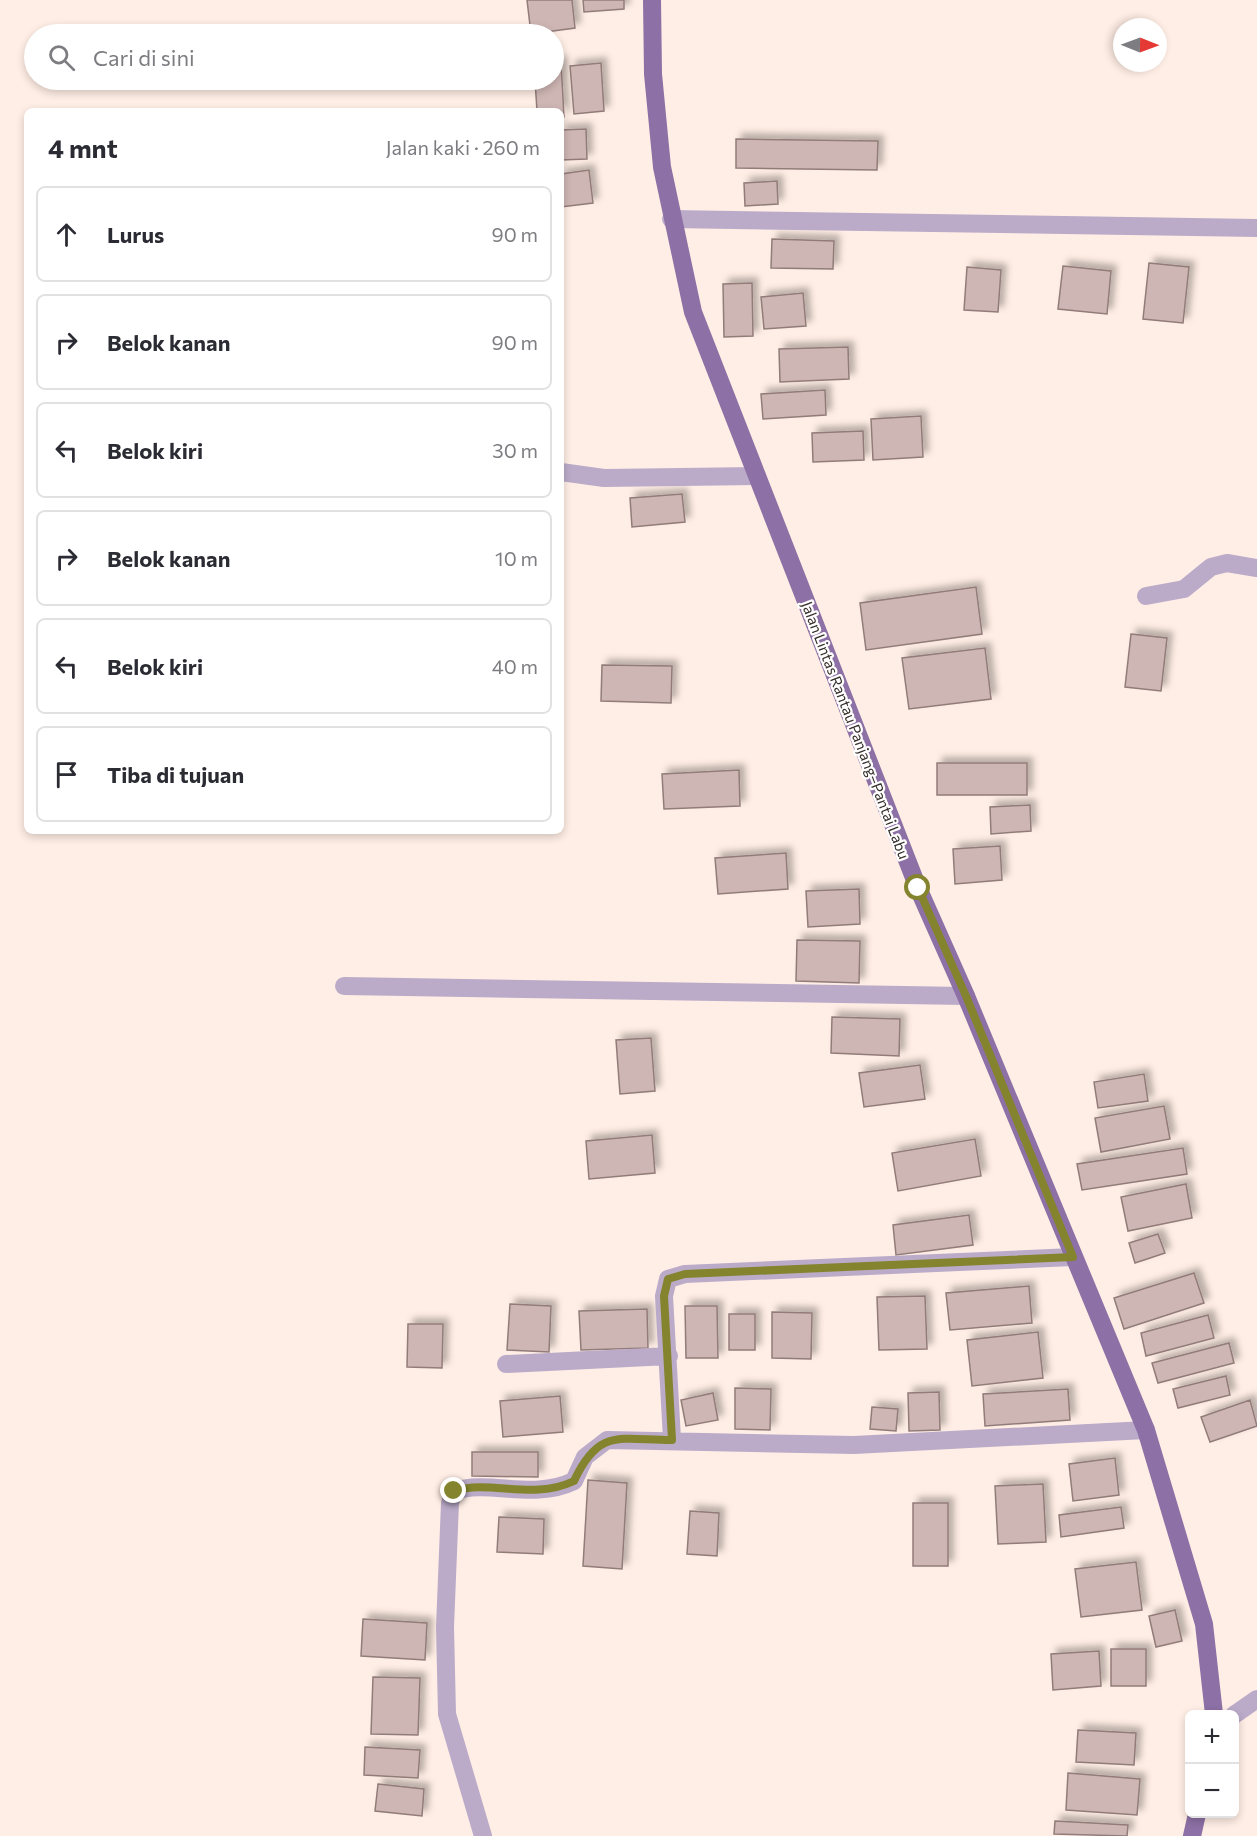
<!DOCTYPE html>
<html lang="id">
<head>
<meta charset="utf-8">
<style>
  :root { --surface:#fff; --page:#f2f2f3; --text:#2b2b33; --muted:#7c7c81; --line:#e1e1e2 }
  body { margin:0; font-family:Commissioner,sans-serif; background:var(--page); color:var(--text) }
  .controls { position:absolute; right:18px; bottom:18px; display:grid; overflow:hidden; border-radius:9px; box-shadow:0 3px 9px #0003 }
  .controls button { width:54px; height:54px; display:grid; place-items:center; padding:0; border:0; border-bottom:2px solid var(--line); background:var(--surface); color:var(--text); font:30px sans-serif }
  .compass { position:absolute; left:1113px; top:18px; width:54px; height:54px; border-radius:50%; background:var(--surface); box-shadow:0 3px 9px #0003; rotate:91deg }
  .stop { position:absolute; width:18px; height:18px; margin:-14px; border:4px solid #84842e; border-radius:50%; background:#fff }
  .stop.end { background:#84842e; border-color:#fff; box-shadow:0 2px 6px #0008 }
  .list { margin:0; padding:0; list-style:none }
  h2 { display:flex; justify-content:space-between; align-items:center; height:78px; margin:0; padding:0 24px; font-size:26px }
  h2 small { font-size:20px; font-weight:400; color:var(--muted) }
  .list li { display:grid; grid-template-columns:39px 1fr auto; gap:18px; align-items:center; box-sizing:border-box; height:96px; margin:0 12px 12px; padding:0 12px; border:2px solid var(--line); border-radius:9px }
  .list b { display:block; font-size:22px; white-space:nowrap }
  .list em { font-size:20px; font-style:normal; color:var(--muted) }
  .icon { flex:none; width:33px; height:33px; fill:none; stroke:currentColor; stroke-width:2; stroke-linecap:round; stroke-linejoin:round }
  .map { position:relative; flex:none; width:1257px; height:1836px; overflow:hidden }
  .search { position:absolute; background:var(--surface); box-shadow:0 3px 9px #0003; left:24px; top:24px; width:540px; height:66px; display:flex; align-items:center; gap:15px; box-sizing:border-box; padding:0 21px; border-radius:33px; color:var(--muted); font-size:22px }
  .panel { position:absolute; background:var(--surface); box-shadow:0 3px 9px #0003; left:24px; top:108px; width:540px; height:726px; border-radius:9px }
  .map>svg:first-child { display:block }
  .building { fill:#ceb6b4; stroke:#927c7a; stroke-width:1.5; filter:url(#shadow) }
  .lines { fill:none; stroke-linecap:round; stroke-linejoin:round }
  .minor { stroke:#bbabc9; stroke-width:18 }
  .major { stroke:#8d70a5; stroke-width:18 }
  .route { stroke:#84842e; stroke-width:8 }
  .labels { text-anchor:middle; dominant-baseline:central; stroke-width:4.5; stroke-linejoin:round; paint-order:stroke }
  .street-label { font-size:15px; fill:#362e2a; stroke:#fff }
</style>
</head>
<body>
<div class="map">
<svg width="1257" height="1836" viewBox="0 0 1257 1836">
  <defs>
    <filter id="shadow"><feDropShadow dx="5.5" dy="-5.5" stdDeviation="3" flood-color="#0004"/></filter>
  </defs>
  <rect width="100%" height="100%" fill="#ffeee5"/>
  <path class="building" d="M527,0H572L575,28L531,34Z
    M583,0H624V9L584,12Z
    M561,62L564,117H561V111H537L535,80H554V63Z
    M601,63L604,111L574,114L570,66Z
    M586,129L587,159L561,160V130Z
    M736,139L878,141L877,170L736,168Z
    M589,170L593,203L561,207V174Z
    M777,181L778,204L745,206L744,183Z
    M772,239L834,241L833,269L771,268Z
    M1149,263L1189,267L1183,323L1143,319Z
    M1063,266L1111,271L1107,314L1058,309Z
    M967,267L1001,270L998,312L964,310Z
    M752,283L753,336L724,337L723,284Z
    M803,293L806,326L764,329L761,297Z
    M848,347L849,379L780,382L779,349Z
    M825,390L826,415L763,419L761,394Z
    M921,416L923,457L873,460L871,419Z
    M863,431L864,460L813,462L812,433Z
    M682,494L685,522L632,527L630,498Z
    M976,587L982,634L866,650L860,603Z
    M1131,634L1167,638L1161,691L1125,687Z
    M985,648L991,699L909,709L902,658Z
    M602,665L672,666L671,703L601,701Z
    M937,763H1027V795H937Z
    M739,770L740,806L664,809L662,774Z
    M1030,805L1031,831L991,834L990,807Z
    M1000,846L1002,880L955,884L953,849Z
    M786,853L788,889L718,894L715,858Z
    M859,889L860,924L808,927L806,891Z
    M797,940L860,941L859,983L796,981Z
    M832,1017L900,1019L899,1056L831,1053Z
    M651,1038L655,1091L620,1094L616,1040Z
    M920,1065L925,1099L864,1107L859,1073Z
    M1144,1074L1148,1101L1098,1108L1094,1082Z
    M1164,1106L1170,1139L1101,1152L1095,1118Z
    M652,1135L655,1173L589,1179L586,1141Z
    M975,1139L981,1176L898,1191L892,1153Z
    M1183,1148L1187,1174L1082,1190L1077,1164Z
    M1186,1184L1192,1218L1128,1231L1121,1197Z
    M969,1215L973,1245L896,1255L893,1225Z
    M1158,1234L1165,1253L1135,1263L1129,1243Z
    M1194,1273L1204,1303L1124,1329L1114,1298Z
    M1029,1286L1032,1323L950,1330L946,1293Z
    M925,1296L927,1349L879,1350L877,1297Z
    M510,1304L551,1306L549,1352L507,1350Z
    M685,1306H717L718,1358H686Z
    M647,1309L648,1348L581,1350L579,1311Z
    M772,1312L812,1313L811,1359L772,1358Z
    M729,1314H755V1350H729Z
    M1208,1315L1214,1338L1146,1356L1141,1333Z
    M408,1324H443L442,1368L407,1367Z
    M1038,1332L1043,1378L972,1386L967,1340Z
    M1229,1343L1234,1363L1158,1383L1152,1363Z
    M1226,1376L1230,1395L1178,1408L1173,1389Z
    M735,1388L771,1389L770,1430L735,1429Z
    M1068,1389L1070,1420L985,1426L983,1394Z
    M939,1392L940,1430L909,1431L908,1393Z
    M713,1393L718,1420L686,1426L681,1400Z
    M560,1396L563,1432L503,1437L500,1401Z
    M1250,1400L1257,1426L1210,1442L1201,1417Z
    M872,1407L898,1409L896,1431L870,1429Z
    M472,1452H538V1477L472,1476Z
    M1115,1458L1119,1495L1073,1501L1069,1464Z
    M588,1480L627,1483L622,1569L583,1566Z
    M1043,1484L1046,1542L998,1544L995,1486Z
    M913,1503H948V1566H913Z
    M1121,1507L1124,1528L1061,1537L1059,1515Z
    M690,1511L719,1513L717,1556L687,1554Z
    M499,1517L544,1519L543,1554L497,1552Z
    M1136,1562L1142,1610L1081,1617L1075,1569Z
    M1175,1610L1182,1641L1156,1647L1149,1616Z
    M363,1619L427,1623L425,1660L361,1656Z
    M1111,1649H1146V1686H1111Z
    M1099,1651L1101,1686L1053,1690L1051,1654Z
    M373,1677L420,1678L418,1735L371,1734Z
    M1078,1730L1136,1733L1134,1765L1076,1762Z
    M365,1747L420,1750L418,1778L364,1775Z
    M1068,1773L1140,1779L1137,1815L1066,1810Z
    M378,1784L424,1789L422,1816L375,1811Z
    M1055,1821L1128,1825L1127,1836L1054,1834Z"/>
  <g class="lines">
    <path class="minor" d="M671,219L1257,228
      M561,472L604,478L757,476
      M1146,596L1184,589L1211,567L1227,563L1257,568
      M344,986L966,996
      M506,1364L669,1356
      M672,1439L664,1296L668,1279L685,1274L1073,1257
      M1234,1715L1257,1699
      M483,1836L447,1714L445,1627L450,1503L454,1491C490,1479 532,1501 574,1481L585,1457L607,1440L854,1445L1146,1430"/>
    <path class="major" d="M652,0L653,74L662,167L693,312L918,888L966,996L1146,1430L1204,1624L1214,1714
      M1192,1836L1197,1814"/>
  </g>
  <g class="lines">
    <path class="route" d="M454,1491C490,1479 532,1501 574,1481C599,1427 620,1440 672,1440L664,1296L668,1279L685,1274L1073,1257L966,996L918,888"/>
  </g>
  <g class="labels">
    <g class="street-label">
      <text transform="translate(856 730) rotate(69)">Jalan Lintas Rantau Panjang–Pantai Labu</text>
    </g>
  </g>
</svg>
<div class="controls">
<button>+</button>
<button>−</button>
</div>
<svg class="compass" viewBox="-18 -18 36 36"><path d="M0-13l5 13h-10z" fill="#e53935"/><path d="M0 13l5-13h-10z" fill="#7c7c81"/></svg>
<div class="stop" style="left:918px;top:888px"></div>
<div class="stop end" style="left:454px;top:1491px"></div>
<div class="search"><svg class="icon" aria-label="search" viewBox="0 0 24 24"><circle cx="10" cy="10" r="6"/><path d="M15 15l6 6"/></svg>Cari di sini</div>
<section class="panel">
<h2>4 mnt<small>Jalan kaki · 260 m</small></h2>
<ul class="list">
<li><svg class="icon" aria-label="ahead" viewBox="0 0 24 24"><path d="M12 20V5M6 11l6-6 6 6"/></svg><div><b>Lurus</b></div><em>90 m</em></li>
<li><svg class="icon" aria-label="right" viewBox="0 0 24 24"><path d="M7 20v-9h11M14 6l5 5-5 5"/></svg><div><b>Belok kanan</b></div><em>90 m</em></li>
<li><svg class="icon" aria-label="left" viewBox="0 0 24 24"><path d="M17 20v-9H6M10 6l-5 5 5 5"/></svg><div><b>Belok kiri</b></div><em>30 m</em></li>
<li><svg class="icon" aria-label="right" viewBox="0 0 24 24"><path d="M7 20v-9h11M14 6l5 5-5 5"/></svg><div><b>Belok kanan</b></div><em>10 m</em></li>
<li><svg class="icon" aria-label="left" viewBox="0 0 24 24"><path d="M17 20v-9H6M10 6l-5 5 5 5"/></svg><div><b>Belok kiri</b></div><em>40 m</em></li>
<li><svg class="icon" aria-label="arrive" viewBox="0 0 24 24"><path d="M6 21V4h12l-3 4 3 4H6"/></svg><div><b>Tiba di tujuan</b></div></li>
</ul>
</section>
</div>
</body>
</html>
